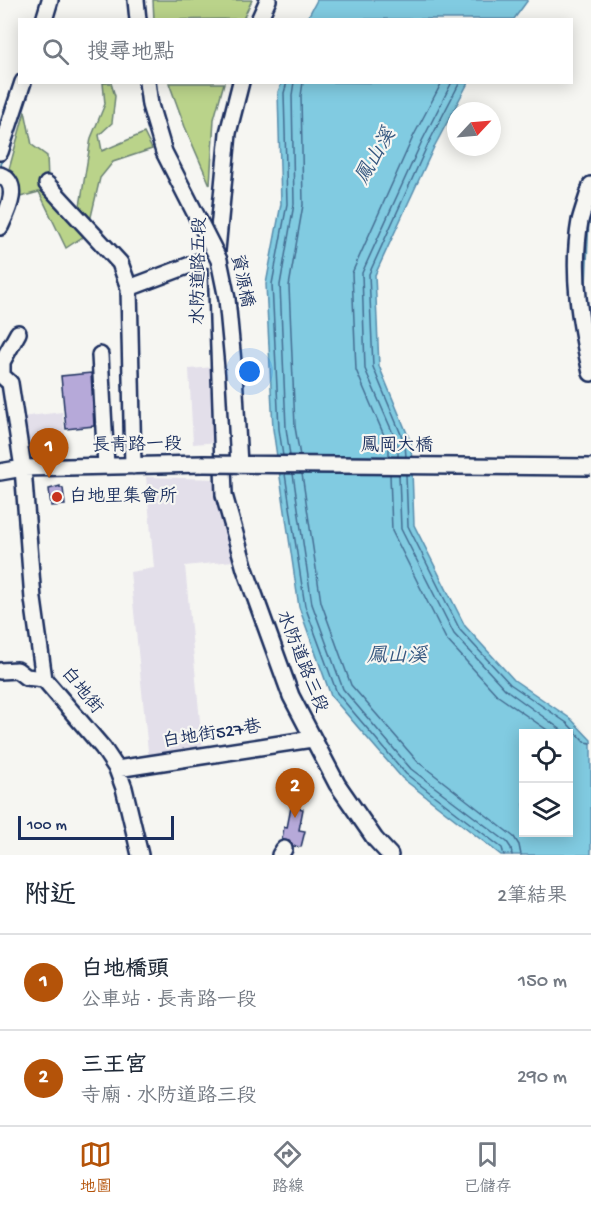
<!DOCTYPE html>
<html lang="zh-TW">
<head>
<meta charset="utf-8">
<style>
  :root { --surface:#fff; --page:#f2f2f3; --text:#1f2937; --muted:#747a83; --line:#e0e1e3; --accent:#b45309 }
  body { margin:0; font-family:"Gochi Hand","LXGW WenKai TC",sans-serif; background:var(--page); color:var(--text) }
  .controls { position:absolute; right:18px; bottom:18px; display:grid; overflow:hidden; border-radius:0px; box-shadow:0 3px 15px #0003 }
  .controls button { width:54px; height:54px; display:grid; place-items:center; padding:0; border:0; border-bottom:2px solid var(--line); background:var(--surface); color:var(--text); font:30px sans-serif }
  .compass { position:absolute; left:447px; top:102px; width:54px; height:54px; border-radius:50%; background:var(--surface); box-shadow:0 3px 15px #0003; rotate:64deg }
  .scale { position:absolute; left:18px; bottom:15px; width:156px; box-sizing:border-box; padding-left:6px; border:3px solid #1b2f5e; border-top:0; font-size:16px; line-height:21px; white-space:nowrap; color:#1b2f5e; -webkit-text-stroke:4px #f6f6f2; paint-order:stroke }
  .you { position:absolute; left:250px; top:372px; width:21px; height:21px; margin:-15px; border:4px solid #fff; border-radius:50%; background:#1a73e8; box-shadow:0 0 0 9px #1a73e833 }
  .badge { display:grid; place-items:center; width:39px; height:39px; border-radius:50%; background:var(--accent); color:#fff; font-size:20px; font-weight:700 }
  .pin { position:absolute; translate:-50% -50px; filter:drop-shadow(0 2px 3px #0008) }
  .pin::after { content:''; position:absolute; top:32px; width:21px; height:18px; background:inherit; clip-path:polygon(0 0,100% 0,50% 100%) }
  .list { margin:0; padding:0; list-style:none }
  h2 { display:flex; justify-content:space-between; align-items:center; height:78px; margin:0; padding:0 24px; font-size:26px }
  h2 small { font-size:20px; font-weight:400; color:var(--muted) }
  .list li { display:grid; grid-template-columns:39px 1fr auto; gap:18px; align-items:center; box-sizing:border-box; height:96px; padding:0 24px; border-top:2px solid var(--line) }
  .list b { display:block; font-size:22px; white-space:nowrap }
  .list p { margin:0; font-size:20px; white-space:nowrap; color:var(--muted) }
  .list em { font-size:20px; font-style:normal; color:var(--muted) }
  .icon { flex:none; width:33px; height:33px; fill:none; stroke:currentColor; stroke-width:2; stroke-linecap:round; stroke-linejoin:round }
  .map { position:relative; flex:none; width:591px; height:855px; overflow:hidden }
  .search { position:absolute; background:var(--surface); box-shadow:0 3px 15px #0003; left:18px; right:18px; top:18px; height:66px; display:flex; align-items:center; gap:15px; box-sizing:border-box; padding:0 21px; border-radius:0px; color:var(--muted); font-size:22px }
  .sheet { height:270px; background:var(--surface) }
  nav { display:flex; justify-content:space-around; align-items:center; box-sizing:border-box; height:84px; border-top:2px solid var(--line); background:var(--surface); font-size:16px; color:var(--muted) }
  nav a { display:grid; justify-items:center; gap:3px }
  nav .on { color:var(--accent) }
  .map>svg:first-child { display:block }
  .built { fill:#e3dfea }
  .green { fill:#bad38a; stroke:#6a8174; stroke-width:1.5 }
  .water { fill:#81cbe1; stroke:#588dad; stroke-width:1.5; fill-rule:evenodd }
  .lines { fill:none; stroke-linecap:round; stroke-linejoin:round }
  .shore { stroke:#446d92; stroke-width:1.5 }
  .stream { stroke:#588dad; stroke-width:3 }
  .building { fill:#b6a9d9; stroke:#1b2f5e; stroke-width:1.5 }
  .minor-casing { stroke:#1b2f5e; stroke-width:20 }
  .minor { stroke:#f6f6f2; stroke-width:15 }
  .minor-bridge-casing { stroke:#1b2f5e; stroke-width:20; stroke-linecap:butt }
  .minor-bridge { stroke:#f6f6f2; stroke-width:15 }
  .poi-dot { fill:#c8321e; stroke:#f6f6f2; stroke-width:2 }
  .labels { text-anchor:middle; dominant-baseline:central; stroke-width:4.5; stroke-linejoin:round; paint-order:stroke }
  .street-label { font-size:18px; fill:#1b2f5e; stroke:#f6f6f2 }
  .poi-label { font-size:18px; fill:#1b2f5e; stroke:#f6f6f2; text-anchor:start }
  .water-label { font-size:20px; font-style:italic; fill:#34567f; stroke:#f6f6f2 }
</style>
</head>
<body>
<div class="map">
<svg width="591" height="855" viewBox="0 0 591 855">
  <rect width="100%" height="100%" fill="#f6f6f2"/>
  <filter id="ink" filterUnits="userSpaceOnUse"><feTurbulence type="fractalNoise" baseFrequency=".0167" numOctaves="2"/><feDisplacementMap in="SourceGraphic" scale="12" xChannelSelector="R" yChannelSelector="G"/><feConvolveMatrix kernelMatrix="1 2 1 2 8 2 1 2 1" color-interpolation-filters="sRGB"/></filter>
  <g filter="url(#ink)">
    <path class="built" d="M215,367L219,442L193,444L189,369Z
      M62,412L67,447L25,452L21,417Z
      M146,477L218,479L233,561L185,566L203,752L149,761L130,572L154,568Z"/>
    <path class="green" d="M153,0H252L243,19L154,20Z
      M103,83H111L115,96L112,123L99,135L102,151L144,133L152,149L113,162L100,178L87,234L66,248L39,192L20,197L8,173L25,111L32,145L47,156L48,180L69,207L80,206L91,138L105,104Z
      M169,83H224L214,119L210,185L185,127Z"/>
    <path class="water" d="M317,0H528L514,19H307Z
      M282,82L468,83L434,147L375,275L379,366L411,443L414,525L465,626L514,680L571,719L591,740V855H501L402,778L331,696L299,607L273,429L266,284L281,204L278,92ZM524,734H568V832H524Z"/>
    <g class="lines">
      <path class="shore" d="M283,456L279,429L272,284L287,204L284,93L287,82
        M290,456L286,428L280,285L294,204L292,95L294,82
        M300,456L295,427L289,286L303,205L301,96L303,82
        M389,456V447L356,370L352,273L413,137L442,82
        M398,457V445L365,369L362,273L422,141L452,82
        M406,457L405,444L373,367L369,274L428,144L460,82
        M285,474L305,606L337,693L406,774L502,848L504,855
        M293,474L312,604L343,689L411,769L507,842L511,848L512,855
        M302,474L321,602L351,685L418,762L514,837L519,845L521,855
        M390,474L392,531L446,639L498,696L553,734
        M399,475L401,529L454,634L505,689L567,734
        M406,475L408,526L460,630L510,684L567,723L585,742L591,743"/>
      <path class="stream" d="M0,166L3,157
        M585,291L588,224L591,214
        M587,309L591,331"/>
    </g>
    <path class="building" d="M91,373L94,426L66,429L61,376Z
      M60,486V488H63L65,505L51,506L49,489Z
      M291,807L303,809L299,830L305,831L301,847L293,846L289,841L282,840L284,827L287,828Z"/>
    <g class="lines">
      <g class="minor-casing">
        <path id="minor" d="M136,0L138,20
          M44,20L50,0
          M259,20L268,0
          M241,82L228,133L216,261L224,495L245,569L291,696L337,784L375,839L390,855
          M0,152L23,82
          M0,175C22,184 7,212 0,227
          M47,184L120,263L129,288
          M591,185C588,197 583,209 580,221C571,272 580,323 591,373
          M100,355L106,466
          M0,374L10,383L23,468L33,599L44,679L103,748L117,769L124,788L140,855
          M2,375V362L18,333
          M133,466L129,288L206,259L216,261
          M0,472L23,468L203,464
          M0,671L17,670L26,677L44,679
          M117,769L312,739
          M280,855L284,849"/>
      </g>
      <use href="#minor" class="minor"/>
      <g class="minor-bridge-casing">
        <path id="minor-bridge" d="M147,82L150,105L164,152L219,260L227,299L234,373L239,465
          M203,464L591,467"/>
      </g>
      <use href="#minor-bridge" class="minor-bridge"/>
    </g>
  </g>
  <circle class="poi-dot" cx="57" cy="497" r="6"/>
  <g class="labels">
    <g class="street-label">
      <text transform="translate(200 271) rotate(-89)">水防道路五段</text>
      <text transform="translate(241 281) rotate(78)">資源橋</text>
      <text transform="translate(137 446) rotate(-1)">長青路一段</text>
      <text x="397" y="446">鳳岡大橋</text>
      <text transform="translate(301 662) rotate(68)">水防道路三段</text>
      <text transform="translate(81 691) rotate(51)">白地街</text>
      <text transform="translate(212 735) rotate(-9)">白地街527巷</text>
    </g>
    <g class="poi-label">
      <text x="69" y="497">白地里集會所</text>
    </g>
    <g class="water-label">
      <text transform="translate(377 157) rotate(-60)">鳳山溪</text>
      <text x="397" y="657">鳳山溪</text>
    </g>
  </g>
</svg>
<div class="controls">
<button><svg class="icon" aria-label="locate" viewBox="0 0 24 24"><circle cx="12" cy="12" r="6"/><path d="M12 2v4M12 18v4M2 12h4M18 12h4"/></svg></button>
<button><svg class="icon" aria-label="layers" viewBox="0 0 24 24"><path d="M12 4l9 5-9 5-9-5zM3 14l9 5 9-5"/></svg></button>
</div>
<svg class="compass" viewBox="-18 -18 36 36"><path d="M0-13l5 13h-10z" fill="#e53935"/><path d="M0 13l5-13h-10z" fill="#747a83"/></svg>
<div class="scale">100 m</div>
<div class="you"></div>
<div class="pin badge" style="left:49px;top:478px">1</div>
<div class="pin badge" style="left:295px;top:818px">2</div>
<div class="search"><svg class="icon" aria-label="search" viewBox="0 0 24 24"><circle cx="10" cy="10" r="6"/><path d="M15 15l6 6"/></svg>搜尋地點</div>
</div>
<section class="sheet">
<h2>附近<small>2筆結果</small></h2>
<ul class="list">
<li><span class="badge">1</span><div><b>白地橋頭</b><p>公車站 · 長青路一段</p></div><em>150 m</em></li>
<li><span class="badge">2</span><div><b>三王宮</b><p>寺廟 · 水防道路三段</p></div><em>290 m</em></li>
</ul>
</section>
<nav>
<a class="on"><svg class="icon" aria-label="map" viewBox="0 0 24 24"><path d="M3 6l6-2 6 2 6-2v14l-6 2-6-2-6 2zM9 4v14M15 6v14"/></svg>地圖</a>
<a><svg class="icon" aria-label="directions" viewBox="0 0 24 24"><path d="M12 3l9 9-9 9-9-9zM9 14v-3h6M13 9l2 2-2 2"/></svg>路線</a>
<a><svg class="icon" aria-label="saved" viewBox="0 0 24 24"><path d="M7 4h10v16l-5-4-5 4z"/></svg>已儲存</a>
</nav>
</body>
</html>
